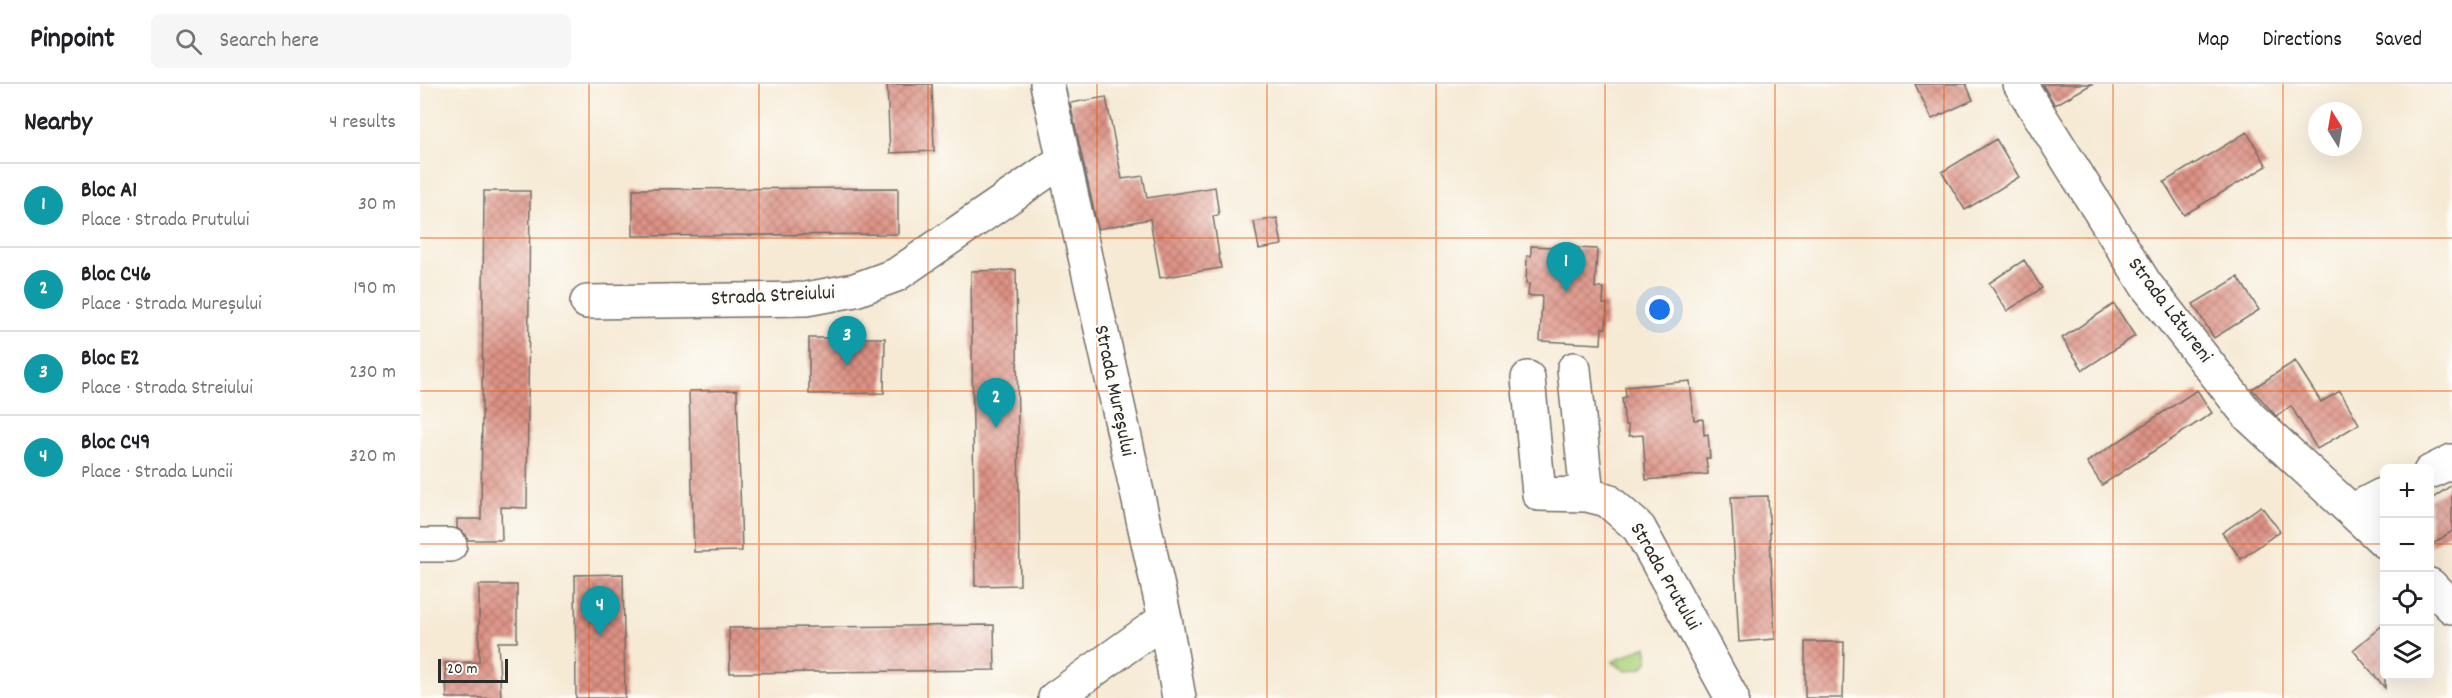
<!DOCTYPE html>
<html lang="en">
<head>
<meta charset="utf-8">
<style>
  :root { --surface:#fff; --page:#f6f6f6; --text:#202124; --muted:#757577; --line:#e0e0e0; --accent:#db2777 }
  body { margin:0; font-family:Dekko,sans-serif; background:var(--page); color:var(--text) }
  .controls { position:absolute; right:18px; bottom:18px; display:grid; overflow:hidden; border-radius:9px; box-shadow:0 6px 24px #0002 }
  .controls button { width:54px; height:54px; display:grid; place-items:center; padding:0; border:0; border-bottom:2px solid var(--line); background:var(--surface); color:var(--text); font:30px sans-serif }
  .compass { position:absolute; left:1888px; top:18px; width:54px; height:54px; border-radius:50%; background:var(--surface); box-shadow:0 6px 24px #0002; rotate:349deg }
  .scale { position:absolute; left:18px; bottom:15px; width:70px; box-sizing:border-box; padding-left:6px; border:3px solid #2b2b2b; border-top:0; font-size:16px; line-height:21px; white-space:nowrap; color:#2b2b2b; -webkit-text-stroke:4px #fdfcf7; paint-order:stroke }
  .you { position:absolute; left:1240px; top:226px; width:21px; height:21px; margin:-15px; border:4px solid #fff; border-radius:50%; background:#1a73e8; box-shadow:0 0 0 9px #1a73e833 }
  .badge { display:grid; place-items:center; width:39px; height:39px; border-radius:50%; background:var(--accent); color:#fff; font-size:20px; font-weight:700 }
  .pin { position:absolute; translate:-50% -50px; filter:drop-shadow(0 2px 3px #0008) }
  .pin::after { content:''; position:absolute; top:32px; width:21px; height:18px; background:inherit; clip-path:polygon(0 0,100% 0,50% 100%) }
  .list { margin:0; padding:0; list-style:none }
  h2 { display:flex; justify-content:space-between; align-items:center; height:78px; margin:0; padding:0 24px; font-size:26px }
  h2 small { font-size:20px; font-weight:400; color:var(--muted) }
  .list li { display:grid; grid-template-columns:39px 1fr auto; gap:18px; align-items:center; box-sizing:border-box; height:84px; padding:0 24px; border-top:2px solid var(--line) }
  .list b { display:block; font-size:22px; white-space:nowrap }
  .list p { margin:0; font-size:20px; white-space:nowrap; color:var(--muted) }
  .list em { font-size:20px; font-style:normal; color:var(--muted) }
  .icon { flex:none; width:33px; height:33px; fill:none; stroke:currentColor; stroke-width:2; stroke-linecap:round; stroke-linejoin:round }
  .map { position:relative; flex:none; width:2032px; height:614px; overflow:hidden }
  header { display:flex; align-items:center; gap:36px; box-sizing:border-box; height:84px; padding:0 30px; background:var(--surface); border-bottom:2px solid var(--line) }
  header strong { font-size:28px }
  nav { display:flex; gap:33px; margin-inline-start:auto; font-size:21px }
  .search { width:420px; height:54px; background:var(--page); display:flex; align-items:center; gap:15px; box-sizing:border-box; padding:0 21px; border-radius:9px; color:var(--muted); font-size:22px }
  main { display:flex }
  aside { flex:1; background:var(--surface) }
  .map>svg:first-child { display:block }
  .grass { fill:url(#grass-tufts); stroke:#6c8054; stroke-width:1.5 }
  .building { fill:url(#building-cross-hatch) }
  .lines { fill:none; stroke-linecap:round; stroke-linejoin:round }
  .minor-casing { stroke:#726e66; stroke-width:36 }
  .minor { stroke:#fff; stroke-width:33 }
  .grid { fill:none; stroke:#e8590c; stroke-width:1.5; stroke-opacity:0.55 }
  .labels { text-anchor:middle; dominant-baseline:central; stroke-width:4.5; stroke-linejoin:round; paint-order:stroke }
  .street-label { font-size:21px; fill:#2b2b2b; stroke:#fdfcf7 }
</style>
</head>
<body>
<header>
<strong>Pinpoint</strong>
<div class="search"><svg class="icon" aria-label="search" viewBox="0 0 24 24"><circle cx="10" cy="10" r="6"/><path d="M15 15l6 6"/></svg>Search here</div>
<nav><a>Map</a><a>Directions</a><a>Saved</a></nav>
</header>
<main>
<aside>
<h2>Nearby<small>4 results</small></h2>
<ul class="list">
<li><span class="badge" style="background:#0f9aa8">1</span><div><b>Bloc A1</b><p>Place · Strada Prutului</p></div><em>30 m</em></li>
<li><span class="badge" style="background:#0f9aa8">2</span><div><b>Bloc C46</b><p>Place · Strada Mureșului</p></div><em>190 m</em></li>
<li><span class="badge" style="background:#0f9aa8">3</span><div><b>Bloc E2</b><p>Place · Strada Streiului</p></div><em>230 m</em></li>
<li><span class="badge" style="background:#0f9aa8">4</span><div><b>Bloc C49</b><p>Place · Strada Luncii</p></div><em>320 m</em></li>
</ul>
</aside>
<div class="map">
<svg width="2032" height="614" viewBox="0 0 2032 614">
  <defs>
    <pattern id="grass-tufts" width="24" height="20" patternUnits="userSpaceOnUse" patternTransform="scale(1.5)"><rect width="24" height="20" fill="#add47e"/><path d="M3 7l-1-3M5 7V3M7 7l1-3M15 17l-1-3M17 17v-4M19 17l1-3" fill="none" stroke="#95b66d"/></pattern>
    <pattern id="building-cross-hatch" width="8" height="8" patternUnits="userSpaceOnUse" patternTransform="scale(1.5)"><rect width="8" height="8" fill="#de9285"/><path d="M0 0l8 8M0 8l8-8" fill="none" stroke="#b4776d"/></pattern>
  </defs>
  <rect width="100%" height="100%" fill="#fdfcf7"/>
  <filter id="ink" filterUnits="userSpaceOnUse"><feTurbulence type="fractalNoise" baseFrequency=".0167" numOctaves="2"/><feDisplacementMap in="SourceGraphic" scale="12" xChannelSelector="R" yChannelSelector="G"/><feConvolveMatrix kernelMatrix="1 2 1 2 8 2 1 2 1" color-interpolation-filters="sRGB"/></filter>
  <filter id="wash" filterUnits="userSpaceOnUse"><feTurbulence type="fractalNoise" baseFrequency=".008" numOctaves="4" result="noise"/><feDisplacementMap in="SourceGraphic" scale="24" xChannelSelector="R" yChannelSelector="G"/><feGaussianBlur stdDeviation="1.35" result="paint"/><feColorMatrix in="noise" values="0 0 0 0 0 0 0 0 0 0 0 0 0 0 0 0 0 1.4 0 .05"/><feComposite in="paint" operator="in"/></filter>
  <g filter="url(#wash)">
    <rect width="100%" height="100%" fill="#f6ead5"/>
    <path class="grass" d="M1226,562L1228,576L1222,584L1206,587L1192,578Z"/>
    <g id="blocks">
      <path class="building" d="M467,0H512L514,67L470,69Z
        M1495,0H1546L1553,16L1512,35Z
        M1622,0H1672L1635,21Z
        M686,13L702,95L723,92L727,114L795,103L799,131L793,132L801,184L740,194L730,135L678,145L650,19Z
        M1827,48L1847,82L1764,131L1744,98Z
        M1576,55L1599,93L1545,126L1522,88Z
        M478,104V150L213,152V105Z
        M64,107H110L107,424L81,423L82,456H48L46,451L37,444V435H61Z
        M857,134L862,161L839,165L834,138Z
        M1111,162L1177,165L1175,204H1184L1183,220H1187L1186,244H1182L1181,260L1120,257L1122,212H1108L1109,200H1106L1107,172H1111Z
        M1604,176L1622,204L1587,227L1569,199Z
        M596,186L600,501L555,502L551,187Z
        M1818,193L1839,226L1794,254L1773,220Z
        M1694,220L1715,252L1663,286L1642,254Z
        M389,254H465L464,309L389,310Z
        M1875,277L1901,318L1920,307L1939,340L1897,365L1871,322L1856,332L1832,305Z
        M1270,297L1274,336L1283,335L1284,351L1288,350L1290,374H1286L1288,390L1226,396L1223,351L1209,352L1208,341H1205L1202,314L1206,313L1205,303Z
        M317,306L322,467L274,468L269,307Z
        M1777,306L1792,329L1682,401L1667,378Z
        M2032,401V447L2010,462V416Z
        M1348,412L1355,555L1319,558L1311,413Z
        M1841,422L1860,447L1821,475L1802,449Z
        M203,490L205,614H156L155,491Z
        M59,501H97V558H78L81,614H27L25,579L59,578Z
        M1965,539V604L1933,566Z
        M574,541L575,586L310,589L309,544Z
        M1385,558H1424L1423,614H1385Z"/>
    </g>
  </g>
  <g filter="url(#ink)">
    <use href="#blocks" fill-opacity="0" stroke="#726e66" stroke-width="1.5"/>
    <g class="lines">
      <g class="minor-casing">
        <path id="minor" d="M627,0L745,535L759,614
          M1600,0L1726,201L1829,332L1964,457
          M167,218L386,215L435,206L476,191L643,76
          M1154,285L1167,411
          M1108,294L1119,410L1167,411L1187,416L1219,444L1312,614
          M2010,388L2032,377
          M1933,426L1964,410
          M0,461H30
          M2010,501L2032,523
          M635,614L745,535"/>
      </g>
      <use href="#minor" class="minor"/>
    </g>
  </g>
  <path class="grid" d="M169,0V614M339,0V614M508,0V614M677,0V614M847,0V614M1016,0V614M1185,0V614M1355,0V614M1524,0V614M1693,0V614M1863,0V614M0,154H2032M0,307H2032M0,460H1964M2010,460H2032"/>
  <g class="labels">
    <g class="street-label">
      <text transform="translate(353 213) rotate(-3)">Strada Streiului</text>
      <text transform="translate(1749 227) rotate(53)">Strada Lătureni</text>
      <text transform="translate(693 307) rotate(78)">Strada Mureșului</text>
      <text transform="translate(1244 493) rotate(60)">Strada Prutului</text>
    </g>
  </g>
</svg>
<div class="controls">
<button>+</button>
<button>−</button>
<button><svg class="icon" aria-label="locate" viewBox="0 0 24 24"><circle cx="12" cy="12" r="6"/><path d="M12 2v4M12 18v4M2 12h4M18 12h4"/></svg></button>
<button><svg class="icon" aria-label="layers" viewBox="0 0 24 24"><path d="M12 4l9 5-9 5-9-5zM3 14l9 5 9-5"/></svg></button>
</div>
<svg class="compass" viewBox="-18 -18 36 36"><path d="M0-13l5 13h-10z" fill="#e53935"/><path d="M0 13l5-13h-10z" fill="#757577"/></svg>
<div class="scale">20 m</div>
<div class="you"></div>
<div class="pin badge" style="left:1146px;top:208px;background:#0f9aa8">1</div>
<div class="pin badge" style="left:576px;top:344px;background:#0f9aa8">2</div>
<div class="pin badge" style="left:427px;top:282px;background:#0f9aa8">3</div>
<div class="pin badge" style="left:180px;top:552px;background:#0f9aa8">4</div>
</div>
</main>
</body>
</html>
